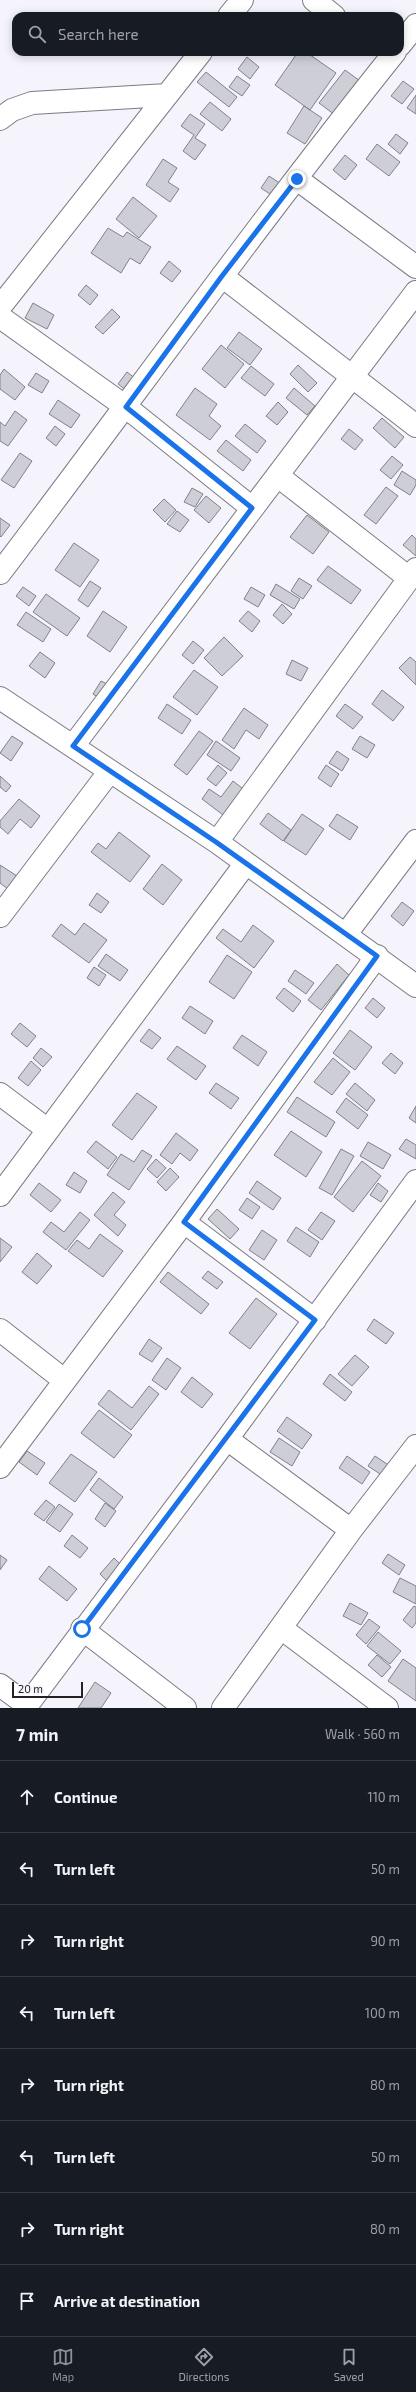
<!DOCTYPE html>
<html lang="en">
<head>
<meta charset="utf-8">
<style>
  :root { --surface:#171b24; --page:#242831; --text:#f1f3f6; --muted:#9ea1a6; --line:#363941; --accent:#8c9099 }
  body { margin:0; font-family:"Exo 2",sans-serif; background:var(--page); color:var(--text) }
  .scale { position:absolute; left:12px; bottom:10px; width:71px; box-sizing:border-box; padding-left:4px; border:2px solid #232326; border-top:0; font-size:11px; line-height:14px; white-space:nowrap; color:#232326; -webkit-text-stroke:3px #f5f4fd; paint-order:stroke }
  .stop { position:absolute; width:12px; height:12px; margin:-9px; border:3px solid #1a73e8; border-radius:50%; background:#fff }
  .stop.end { background:#1a73e8; border-color:#fff; box-shadow:0 1px 4px #0008 }
  .list { margin:0; padding:0; list-style:none }
  h2 { display:flex; justify-content:space-between; align-items:center; height:52px; margin:0; padding:0 16px; font-size:17px }
  h2 small { font-size:13px; font-weight:400; color:var(--muted) }
  .list li { display:grid; grid-template-columns:26px 1fr auto; gap:12px; align-items:center; box-sizing:border-box; height:72px; padding:0 16px; border-top:1px solid var(--line) }
  .list b { display:block; font-size:15px; white-space:nowrap }
  .list em { font-size:13px; font-style:normal; color:var(--muted) }
  .icon { flex:none; width:22px; height:22px; fill:none; stroke:currentColor; stroke-width:2; stroke-linecap:round; stroke-linejoin:round }
  .map { position:relative; flex:none; width:416px; height:1708px; overflow:hidden }
  .search { position:absolute; background:var(--surface); box-shadow:0 2px 10px #0003; left:12px; right:12px; top:12px; height:44px; display:flex; align-items:center; gap:10px; box-sizing:border-box; padding:0 14px; border-radius:12px; color:var(--muted); font-size:15px }
  .sheet { height:628px; background:var(--surface) }
  nav { display:flex; justify-content:space-around; align-items:center; box-sizing:border-box; height:56px; border-top:1px solid var(--line); background:var(--surface); font-size:11px; color:var(--muted) }
  nav a { display:grid; justify-items:center; gap:2px }
  nav .on { color:var(--accent) }
  .map>svg:first-child { display:block }
  .building { fill:#ceced7; stroke:#828189 }
  .lines { fill:none; stroke-linecap:round; stroke-linejoin:round }
  .minor-casing { stroke:#7b7b83; stroke-width:24 }
  .minor { stroke:#fff; stroke-width:22 }
  .route { stroke:#1a73e8; stroke-width:5 }
</style>
</head>
<body>
<div class="map">
<svg width="416" height="1708" viewBox="0 0 416 1708">
  <rect width="100%" height="100%" fill="#f5f4fd"/>
  <path class="building" d="M298,52H306L336,73L310,110L275,85Z
    M247,57L259,67L250,79L238,69Z
    M345,70L360,81L335,115L319,103Z
    M206,72L237,97L229,107L197,82Z
    M237,76L250,85L242,96L229,87Z
    M403,81L414,89L402,104L391,96Z
    M416,95V114L407,108Z
    M210,102L231,119L222,131L200,114Z
    M304,106L322,118L305,144L287,133Z
    M190,114L205,124L195,138L206,145L195,160L183,151L194,135L181,126Z
    M396,134L408,143L400,154L388,144Z
    M377,144L400,162L389,176L366,159Z
    M345,155L357,165L345,180L333,170Z
    M163,159L177,168L168,182L179,189L170,202L146,185Z
    M269,176L281,184L273,196L261,188Z
    M133,197L157,216L139,238L116,219Z
    M108,228L123,237L127,232L151,247L140,264L130,258L121,273L91,253Z
    M169,261L181,271L172,282L160,273Z
    M86,285L98,295L90,305L78,295Z
    M33,303L54,315L47,329L25,318Z
    M112,309L120,317L103,334L95,327Z
    M239,332L262,349L250,365L227,348Z
    M221,345L244,364L225,388L202,369Z
    M298,365L317,383L308,392L290,374Z
    M251,366L274,384L265,396L241,378Z
    M4,369L25,387L15,400L0,389V375Z
    M127,372L136,379L127,391L118,384Z
    M36,373L49,381L42,393L28,385Z
    M195,388L217,404L209,416L221,426L210,440L176,415Z
    M294,388L315,406L307,415L286,398Z
    M58,400L80,415L71,428L49,414Z
    M278,402L288,412L277,425L266,416Z
    M15,411L27,420L8,446L0,441V422L5,426Z
    M382,418L404,437L395,448L373,428Z
    M245,424L266,441L257,453L235,436Z
    M55,426L65,434L56,446L46,438Z
    M349,429L363,440L355,450L341,439Z
    M226,440L251,460L243,471L217,451Z
    M20,453L32,461L14,488L1,480Z
    M392,456L403,465L391,479L380,470Z
    M402,471L416,480V485L410,495L394,485Z
    M386,487L398,496L376,524L364,515Z
    M192,488L203,494L195,507L184,502Z
    M206,496L221,508L209,523L194,510Z
    M164,499L176,510L165,522L153,510Z
    M177,511L189,520L180,532L167,524Z
    M307,515L329,532L313,554L290,537Z
    M0,518L10,525L1,537L0,536Z
    M412,535L416,539V556L403,545Z
    M74,543L99,560L80,587L55,570Z
    M328,566L361,590L351,604L317,580Z
    M299,578L312,586L303,599L291,591Z
    M90,581L101,588L88,607L78,600Z
    M276,584L300,599L294,609L270,595Z
    M23,587L36,596L29,606L16,596Z
    M251,587L265,595L258,607L244,599Z
    M46,594L80,618L67,636L33,612Z
    M282,604L292,614L283,624L273,615Z
    M103,611L127,627L110,652L87,636Z
    M248,611L260,621L252,632L239,621Z
    M26,612L51,629L43,642L17,625Z
    M224,637L243,656L222,676L204,658Z
    M193,641L204,650L193,664L182,655Z
    M40,652L55,663L45,678L29,666Z
    M410,657L416,662V685L399,668Z
    M292,660L308,668L301,681L286,674Z
    M194,670L218,687L197,715L173,697Z
    M101,681L111,686L103,700L93,694Z
    M382,690L404,707L393,721L372,704Z
    M167,704L191,720L182,734L158,718Z
    M345,704L363,717L353,729L336,716Z
    M244,708L268,725L259,739L246,730L234,749L222,740Z
    M199,731L213,741L187,775L174,765Z
    M12,736L23,743L11,761L0,753Z
    M360,736L375,745L367,758L352,749Z
    M216,741L240,758L231,771L207,755Z
    M337,751L349,759L342,771L329,763Z
    M218,765L227,773L216,786L207,779Z
    M326,765L339,774L331,787L318,778Z
    M0,776L11,786L6,792L0,787Z
    M233,781L247,792L227,818L202,799L209,789L221,797Z
    M19,799L40,816L31,828L20,819L8,834L0,827V821Z
    M268,813L291,830L283,841L260,824Z
    M302,814L324,829L306,855L284,841Z
    M337,814L358,827L350,840L329,826Z
    M119,832L150,856L130,882L91,852L98,843L106,849Z
    M162,864L182,880L163,905L143,889Z
    M0,865L17,876L8,889L0,883Z
    M97,893L109,902L101,913L89,905Z
    M402,902L414,911L403,926L391,916Z
    M84,923L107,940L89,963L52,936L61,924L75,935Z
    M253,925L274,941L254,968L216,938L223,929L241,942Z
    M106,954L128,970L120,981L98,966Z
    M227,955L252,972L234,999L209,982Z
    M337,964L349,975L321,1010L308,1000Z
    M94,967L106,975L99,986L87,978Z
    M295,970L314,983L306,994L288,981Z
    M284,988L301,1001L293,1012L276,998Z
    M373,998L385,1008L377,1018L365,1008Z
    M190,1006L213,1021L205,1034L182,1018Z
    M20,1023L36,1036L27,1047L11,1034Z
    M149,1029L161,1038L152,1049L140,1041Z
    M350,1030L372,1047L355,1070L333,1053Z
    M242,1035L267,1052L258,1066L233,1048Z
    M177,1046L206,1066L196,1080L167,1059Z
    M41,1048L52,1057L43,1067L33,1058Z
    M391,1053L403,1063L395,1074L382,1063Z
    M333,1058L350,1072L332,1095L314,1082Z
    M31,1061L41,1070L28,1086L18,1078Z
    M216,1083L239,1098L231,1109L209,1093Z
    M355,1083L375,1100L367,1111L346,1094Z
    M137,1093L157,1107L132,1140L112,1125Z
    M297,1097L335,1122L326,1137L287,1112Z
    M346,1098L368,1115L358,1129L336,1112Z
    M416,1106V1123L409,1118Z
    M291,1131L322,1152L306,1177L274,1155Z
    M176,1133L198,1150L190,1161L180,1153L172,1164L160,1155Z
    M406,1139L416,1145V1159L399,1149Z
    M96,1141L117,1157L108,1169L87,1152Z
    M368,1142L391,1155L383,1169L360,1156Z
    M341,1149L354,1156L332,1195L319,1188Z
    M142,1150L152,1156L129,1190L107,1175L121,1154L134,1162Z
    M156,1159L166,1168L157,1178L147,1169Z
    M362,1161L381,1176L353,1212L334,1197Z
    M170,1168L179,1177L166,1191L157,1182Z
    M74,1172L87,1181L80,1193L66,1185Z
    M257,1181L281,1198L273,1210L249,1193Z
    M39,1183L61,1200L51,1212L30,1195Z
    M378,1183L388,1191L381,1202L370,1195Z
    M113,1192L125,1202L114,1215L126,1225L118,1236L94,1215Z
    M247,1198L260,1207L252,1219L239,1210Z
    M217,1209L239,1229L230,1239L208,1219Z
    M80,1212L90,1220L66,1250L43,1232L51,1222L64,1232Z
    M321,1212L335,1221L322,1240L308,1230Z
    M296,1227L319,1242L310,1257L287,1241Z
    M262,1230L277,1240L264,1260L249,1250Z
    M100,1234L123,1251L103,1277L68,1251L77,1240L89,1249Z
    M0,1238L12,1247L0,1262Z
    M37,1253L52,1266L37,1284L22,1272Z
    M208,1271L223,1282L217,1289L202,1278Z
    M168,1272L209,1304L201,1314L160,1282Z
    M256,1298L277,1314L250,1349L229,1333Z
    M374,1319L394,1333L386,1344L367,1330Z
    M149,1339L162,1348L152,1362L139,1354Z
    M355,1355L369,1367L352,1386L338,1374Z
    M167,1358L181,1368L166,1390L152,1380Z
    M330,1374L352,1392L345,1401L323,1384Z
    M192,1377L213,1394L202,1408L181,1392Z
    M149,1386L159,1394L131,1430L98,1404L109,1390L132,1408Z
    M99,1410L132,1435L114,1458L81,1433Z
    M287,1417L312,1435L302,1449L277,1431Z
    M279,1438L300,1452L292,1466L270,1452Z
    M27,1451L45,1463L37,1475L19,1462Z
    M71,1454L97,1472L75,1502L49,1483Z
    M347,1456L370,1472L362,1484L339,1468Z
    M375,1456L399,1472L392,1482L368,1466Z
    M99,1478L123,1497L114,1509L90,1490Z
    M46,1500L55,1507L44,1521L34,1514Z
    M105,1503L116,1511L105,1527L95,1519Z
    M59,1504L73,1514L60,1532L46,1522Z
    M72,1535L88,1548L80,1558L64,1546Z
    M388,1554L405,1565L399,1575L382,1563Z
    M0,1555L7,1560L0,1570Z
    M114,1558L126,1570L112,1586L100,1574Z
    M49,1566L77,1589L67,1601L39,1579Z
    M400,1578L416,1586V1604L393,1592Z
    M350,1603L368,1613L361,1625L343,1616Z
    M414,1606L416,1607V1623L412,1628L403,1620Z
    M369,1619L380,1627L366,1644L356,1635Z
    M378,1632L401,1651L390,1664L367,1646Z
    M377,1655L391,1667L382,1677L368,1665Z
    M403,1659L416,1668V1701L388,1681Z
    M95,1682L111,1693L101,1708H78Z"/>
  <g class="lines">
    <g class="minor-casing">
      <path id="minor" d="M314,0L334,16
        M229,16L242,0
        M400,45L416,25
        M0,119L12,110L32,103L167,95
        M297,179L416,267
        M222,276L416,426
        M0,307L201,52
        M0,317L126,407L252,508
        M278,476L409,578
        M0,573C132,399 259,222 395,52
        M0,698L217,842L416,986
        M73,746L416,292
        M217,842L416,569
        M0,916L110,771
        M346,934L416,841
        M0,1094L48,1130
        M0,1195L246,863
        M184,1222L315,1320
        M0,1330L64,1380
        M227,1439L351,1530
        M0,1467L184,1222L377,956
        M281,1628L387,1708
        M82,1629L185,1708
        M0,1685L27,1705
        M25,1708L227,1439L416,1181
        M223,1708L351,1530L416,1446"/>
    </g>
    <use href="#minor" class="minor"/>
  </g>
  <g class="lines">
    <path class="route" d="M82,1629L315,1320L184,1222L377,956L216,842L73,746L252,508L126,407L222,276L297,179"/>
  </g>
</svg>
<div class="scale">20 m</div>
<div class="stop" style="left:82px;top:1629px"></div>
<div class="stop end" style="left:297px;top:179px"></div>
<div class="search"><svg class="icon" aria-label="search" viewBox="0 0 24 24"><circle cx="10" cy="10" r="6"/><path d="M15 15l6 6"/></svg>Search here</div>
</div>
<section class="sheet">
<h2>7 min<small>Walk · 560 m</small></h2>
<ul class="list">
<li><svg class="icon" aria-label="ahead" viewBox="0 0 24 24"><path d="M12 20V5M6 11l6-6 6 6"/></svg><div><b>Continue</b></div><em>110 m</em></li>
<li><svg class="icon" aria-label="left" viewBox="0 0 24 24"><path d="M17 20v-9H6M10 6l-5 5 5 5"/></svg><div><b>Turn left</b></div><em>50 m</em></li>
<li><svg class="icon" aria-label="right" viewBox="0 0 24 24"><path d="M7 20v-9h11M14 6l5 5-5 5"/></svg><div><b>Turn right</b></div><em>90 m</em></li>
<li><svg class="icon" aria-label="left" viewBox="0 0 24 24"><path d="M17 20v-9H6M10 6l-5 5 5 5"/></svg><div><b>Turn left</b></div><em>100 m</em></li>
<li><svg class="icon" aria-label="right" viewBox="0 0 24 24"><path d="M7 20v-9h11M14 6l5 5-5 5"/></svg><div><b>Turn right</b></div><em>80 m</em></li>
<li><svg class="icon" aria-label="left" viewBox="0 0 24 24"><path d="M17 20v-9H6M10 6l-5 5 5 5"/></svg><div><b>Turn left</b></div><em>50 m</em></li>
<li><svg class="icon" aria-label="right" viewBox="0 0 24 24"><path d="M7 20v-9h11M14 6l5 5-5 5"/></svg><div><b>Turn right</b></div><em>80 m</em></li>
<li><svg class="icon" aria-label="arrive" viewBox="0 0 24 24"><path d="M6 21V4h12l-3 4 3 4H6"/></svg><div><b>Arrive at destination</b></div></li>
</ul>
</section>
<nav>
<a class="on"><svg class="icon" aria-label="map" viewBox="0 0 24 24"><path d="M3 6l6-2 6 2 6-2v14l-6 2-6-2-6 2zM9 4v14M15 6v14"/></svg>Map</a>
<a><svg class="icon" aria-label="directions" viewBox="0 0 24 24"><path d="M12 3l9 9-9 9-9-9zM9 14v-3h6M13 9l2 2-2 2"/></svg>Directions</a>
<a><svg class="icon" aria-label="saved" viewBox="0 0 24 24"><path d="M7 4h10v16l-5-4-5 4z"/></svg>Saved</a>
</nav>
</body>
</html>
